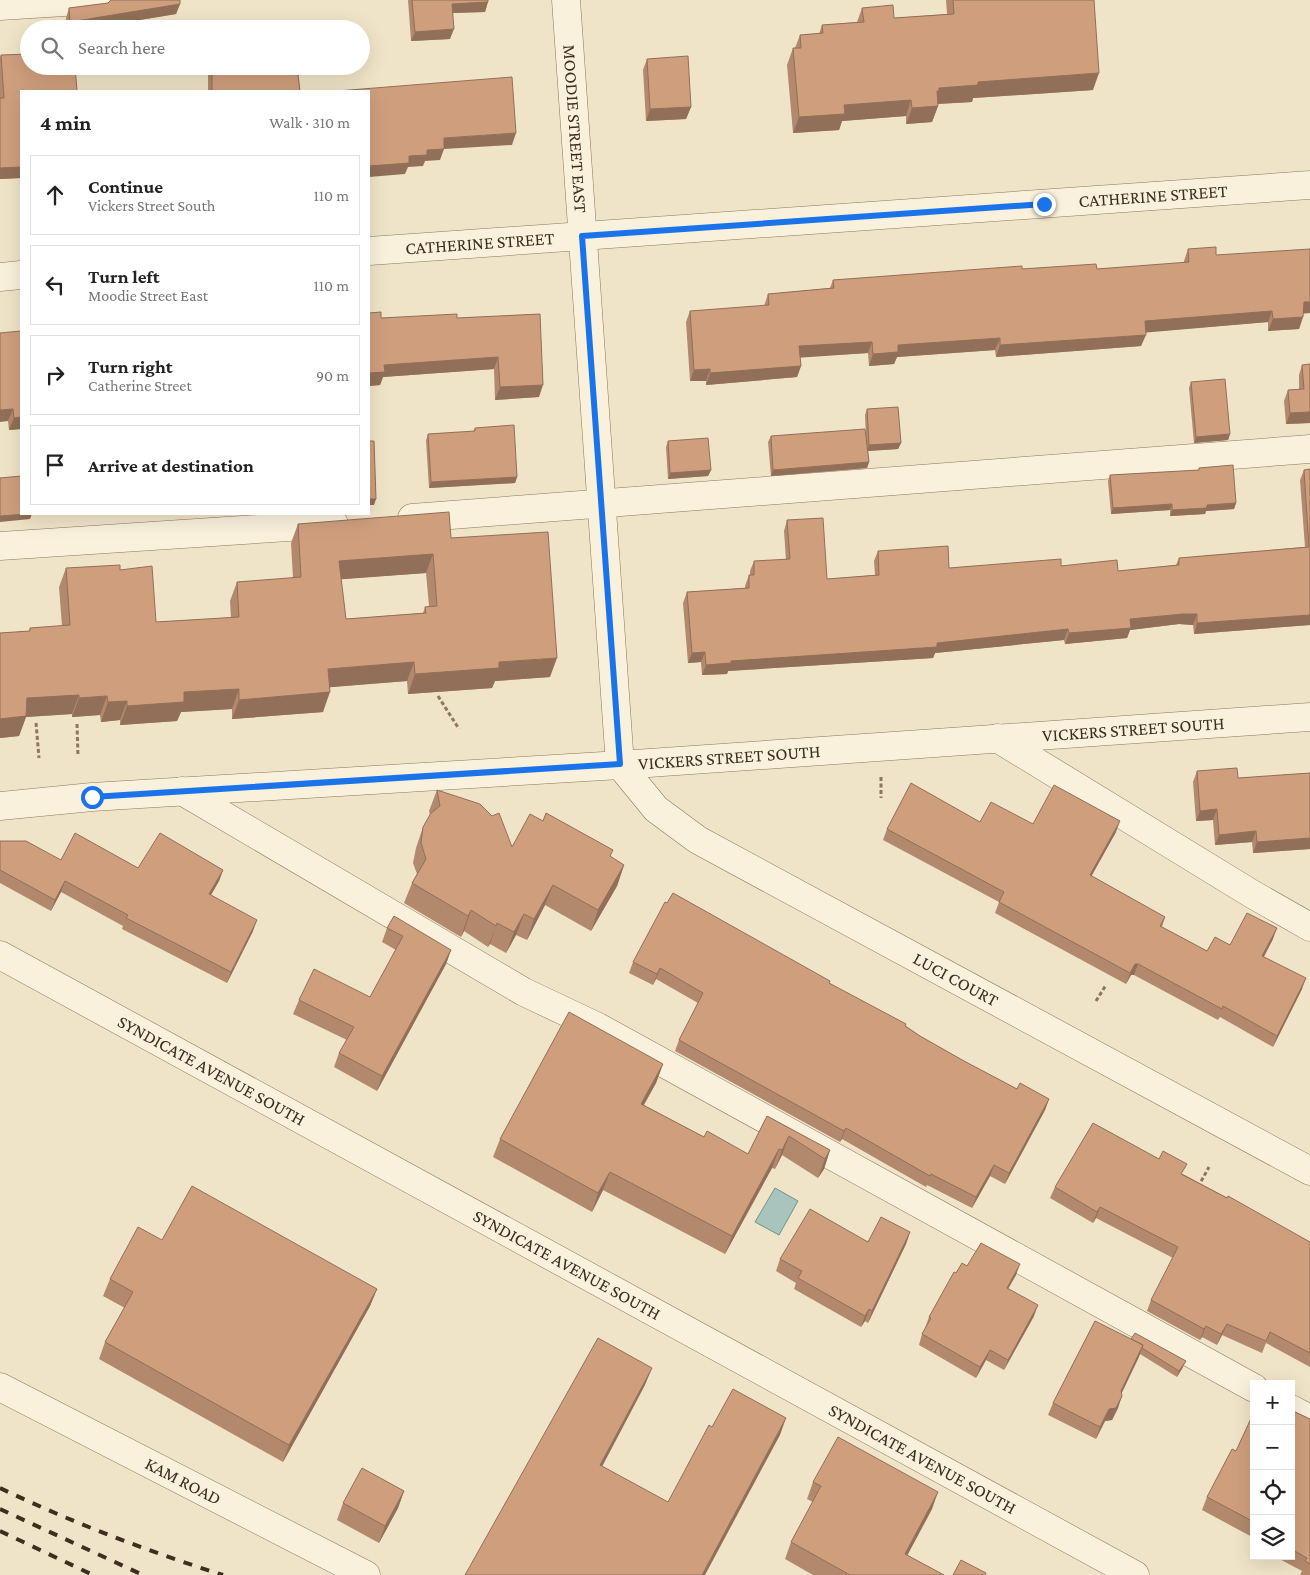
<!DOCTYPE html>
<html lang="en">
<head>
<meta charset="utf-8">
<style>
  :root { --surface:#fff; --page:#f2f2f2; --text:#222; --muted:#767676; --line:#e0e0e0 }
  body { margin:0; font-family:"Crimson Pro",serif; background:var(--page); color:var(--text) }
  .controls { position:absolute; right:15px; bottom:15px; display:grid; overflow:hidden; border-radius:0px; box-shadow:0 5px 20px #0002 }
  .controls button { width:45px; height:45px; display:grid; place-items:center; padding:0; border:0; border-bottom:1px solid var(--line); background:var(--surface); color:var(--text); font:25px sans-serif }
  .stop { position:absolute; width:15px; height:15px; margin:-11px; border:4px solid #1a73e8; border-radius:50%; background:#fff }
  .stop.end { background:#1a73e8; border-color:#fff; box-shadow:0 1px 5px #0008 }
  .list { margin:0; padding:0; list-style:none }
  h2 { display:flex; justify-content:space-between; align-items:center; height:65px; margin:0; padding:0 20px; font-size:21px }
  h2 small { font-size:16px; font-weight:400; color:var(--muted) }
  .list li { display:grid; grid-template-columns:32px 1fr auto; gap:15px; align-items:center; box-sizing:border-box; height:80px; margin:0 10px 10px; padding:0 10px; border:1px solid var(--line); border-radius:0px }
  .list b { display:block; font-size:19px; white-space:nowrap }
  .list p { margin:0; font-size:16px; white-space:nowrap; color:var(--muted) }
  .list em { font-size:16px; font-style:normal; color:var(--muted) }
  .icon { flex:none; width:28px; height:28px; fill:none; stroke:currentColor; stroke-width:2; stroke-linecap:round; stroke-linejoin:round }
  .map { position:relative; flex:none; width:1310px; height:1575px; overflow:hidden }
  .search { position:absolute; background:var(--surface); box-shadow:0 5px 20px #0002; left:20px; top:20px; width:350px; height:55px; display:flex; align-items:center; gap:12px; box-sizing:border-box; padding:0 18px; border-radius:28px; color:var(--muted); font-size:19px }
  .panel { position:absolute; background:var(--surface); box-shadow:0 5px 20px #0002; left:20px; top:90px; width:350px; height:425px; border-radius:0px }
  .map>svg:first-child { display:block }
  .water { fill:#a9c4bc; stroke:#6f938a }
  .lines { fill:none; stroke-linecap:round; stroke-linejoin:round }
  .minor-casing { stroke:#8d765c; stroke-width:29 }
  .path { stroke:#8d765c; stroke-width:3; stroke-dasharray:4 2.5; stroke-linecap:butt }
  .minor { stroke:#faf1dc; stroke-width:28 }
  .rail { stroke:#3d2e20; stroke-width:4; stroke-dasharray:9 9; stroke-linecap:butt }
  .wall { fill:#b2896c; fill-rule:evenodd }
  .shaded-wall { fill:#916f58 }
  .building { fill:#cf9f7d; stroke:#916f58; fill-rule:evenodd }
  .route { stroke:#1a73e8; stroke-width:6 }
  .labels { text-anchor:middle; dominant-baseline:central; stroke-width:4.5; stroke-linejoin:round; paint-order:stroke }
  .street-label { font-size:18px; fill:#3d2e20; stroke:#f7eed8 }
</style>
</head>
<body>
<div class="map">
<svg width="1310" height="1575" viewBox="0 0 1310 1575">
  <rect width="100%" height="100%" fill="#f0e4c8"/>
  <path class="water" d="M775,1188L798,1201L779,1235L755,1222Z"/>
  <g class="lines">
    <g class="minor-casing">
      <g id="minor">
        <path id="s1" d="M566,0L620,765"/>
        <path d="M0,6L96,0"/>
        <path id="s2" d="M369,251L1310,185"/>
        <path d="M0,277L21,275"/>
        <path d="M412,518L1310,449"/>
        <path d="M0,546L334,524"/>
        <path d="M997,738L1252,894L1310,927"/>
        <path id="s3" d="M620,765L656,809L698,840L1310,1171"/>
        <path d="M182,791L524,992L598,1027L1254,1388"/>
        <path id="s4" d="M0,806L92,797L620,765L1310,717"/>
        <path id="s5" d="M0,955L1135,1575"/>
        <path id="s6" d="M0,1387L366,1575"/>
        <path d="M1291,1409L1310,1419"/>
      </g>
    </g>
    <path class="path" d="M438,696L459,729
      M36,723L39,758
      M77,724L78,756
      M881,777V798
      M1096,1001L1106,985
      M1198,1187L1209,1167"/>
    <use href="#minor" class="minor"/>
    <path class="rail" d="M0,1488C71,1522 147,1551 223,1575
      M0,1509L143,1575
      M0,1531L93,1575"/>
  </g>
  <path class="wall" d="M408,0H488L485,12L453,13L450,39L411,41Z
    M946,0H1094L1093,90L973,98L972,102L938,104V106L932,122L906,124V116L842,121L839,130L793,133L787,65L793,48H795L800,35L819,34L822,25L857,22L862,8L894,18L947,14Z
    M108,3L180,4L176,14L85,29H66V18L69,8Z
    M1,55L21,91V178L0,179V57Z
    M647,59L691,107L686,119L646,121L643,70Z
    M208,66H297L300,91H208Z
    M1188,249L1216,255L1303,314V317L1299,329L1268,331V322L1146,332L1141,346L996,357L995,350L897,357L894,364L869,366L868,353L800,357L801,366L797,377L706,385V381H690L686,322L690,311L764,306L768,294L830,288L833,280L1022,269H1097L1184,263V261Z
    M369,313L381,318H457L540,314L539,397L495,400L494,369L383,377L380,385L369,386Z
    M21,331V429L9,430L8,421Z
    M1310,364V423L1286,424L1284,401L1288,390L1299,389V375L1302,365Z
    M1191,382L1230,434L1228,440L1194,443L1189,388Z
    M867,409L901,443L898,449L868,451L869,462L867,468L771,476L768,442L771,436H866L865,415Z
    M475,428L517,477L515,483L429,488L426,440L428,434L473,432Z
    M668,441L711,470L708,476L668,479L666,447Z
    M1199,468L1236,503L1234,509L1206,511L1205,514L1170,516V510L1111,514L1108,481L1110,475L1198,470Z
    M1310,469V625L1194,634L1193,625L1179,624L1130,630L1127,638L1065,644L1064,640L935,653L933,658L728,671L727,674L702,675L701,662L688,663L683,603L687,592L745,588V586L749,575H750V571L754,561L786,560L784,531L787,520L827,579L875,575L874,561L878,551L949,568L1061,566L1118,571L1176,565L1179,558L1305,547L1300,480L1304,470Z
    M298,524L451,538L550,677L495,681L492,688L408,694L407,681L329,687L323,712L232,719V709L181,712L177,721L120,725V720L101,722L100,715L72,717V714L26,717L19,736L0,738V633L29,631L30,628L62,626L59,587L66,568L120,570L156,622L231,618L230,601L237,582L293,578L291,543ZM426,573L429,606L425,607L423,613L346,619L341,579Z
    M1197,771L1238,778L1310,773V849L1253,853L1252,842L1215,845L1213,820L1196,821L1193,782Z
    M437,790L512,847L611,857L624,865L617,886L591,931L545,905L527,940L516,935L506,953L490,944L488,947L464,931L461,937L404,903L412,883L417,874L413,863L416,848L423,827L430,815L429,811Z
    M980,822L1033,824L1116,832L1091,876L1165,917L1162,927L1207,951L1230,945L1273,939L1264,957L1302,989L1273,1047L1220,1017L1218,1020L1134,975H1131L1126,984L995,913L999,902L883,840L887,829Z
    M0,841L61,860L138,868L223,870L219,881L211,895L253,931L227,983L122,929L123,926L61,892L51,911L0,883Z
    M387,928L451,950L446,964L377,1091L334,1067L339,1053L347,1040L293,1014L299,1000L370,997L396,950L382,942Z
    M633,962L830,981L829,983L906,1026L920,1036L964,1061L1017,1089L1049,1099L1045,1110L1005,1184L990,1176L972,1208L927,1185L926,1187L842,1139L840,1142L675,1051L679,1040L698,1003L656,979L653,985L629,973Z
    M663,1064L656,1083L644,1105L704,1137L748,1154L767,1116L830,1150L824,1169L818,1178L782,1155L775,1169L772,1168L725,1254L603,1190L592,1212L493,1157L500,1139Z
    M1183,1174L1310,1242V1367L1266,1343L1262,1353L1222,1335L1217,1345L1202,1337L1200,1340L1147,1311L1151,1300L1173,1258L1096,1218L1093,1223L1050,1198L1055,1187Z
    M910,1232L906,1244L868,1323L865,1321L861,1327L794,1289L796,1283L776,1271L780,1259Z
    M162,1240L377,1289L370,1306L283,1462L99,1359L105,1342L125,1308L103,1296L110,1279Z
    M967,1266L1016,1275L1008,1288L1034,1316L1004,1370L986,1360L976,1378L919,1345L922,1334L926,1328H925L929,1317L956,1273Z
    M1095,1321L1183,1367L1177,1377L1140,1354L1121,1393L1118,1408L1112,1420L1105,1421L1096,1439L1048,1415L1053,1403Z
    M1291,1410L1310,1419V1575H1300L1302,1571L1274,1556H1291Z
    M1254,1412V1538L1202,1510L1207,1497L1236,1451Z
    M813,1482L932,1509L907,1555L944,1575H813L785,1559L791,1542L813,1502L807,1499Z
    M404,1491L398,1508L379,1543L337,1520L343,1503Z"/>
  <path class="shaded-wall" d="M488,2L485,12L448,13L452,4Z
    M180,4L176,14L85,29H67L70,22Z
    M454,29L450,39L411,41L415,32Z
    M1099,73L1093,90L973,98L972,102L935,104L938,106L932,122L906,124L912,108L937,91L939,88L978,82Z
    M911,100L906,116L842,121L839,130L793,133L799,117L844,105Z
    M691,107L686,119L646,121L650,109Z
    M516,133L512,145L444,149L440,160L425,161L423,166L408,167L405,174L369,177V166L409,156L427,150L444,138Z
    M21,167V178L0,179V168Z
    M1304,302H1310V313L1300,314Z
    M1272,311L1268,322L1141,333L1145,321Z
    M1303,317L1299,329L1268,331L1273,319Z
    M1146,335L1141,346L996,357L1000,345Z
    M1000,338L995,350L897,357L894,364L869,366L873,354L898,345Z
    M872,342L868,353L795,358L799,346Z
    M498,357L494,369L383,377L380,385L369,386V373L384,365Z
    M801,366L797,377L706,385L710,373Z
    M710,369L706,381H690L694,370Z
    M543,385L539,397L495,400L500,387Z
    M13,409L8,421L0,422V410Z
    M1310,412V423L1286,424L1290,413Z
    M21,417V429L9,430L14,418Z
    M1230,434L1228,440L1194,443L1196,437Z
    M901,443L898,449L867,451L869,445Z
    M869,462L867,468L771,476L773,470Z
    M711,470L708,476L668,479L670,473Z
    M517,477L515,483L429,488L431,482Z
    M369,499H376L374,505H369Z
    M1236,503L1234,509L1206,511L1205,514L1170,516L1172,510L1207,505Z
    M1172,504L1170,510L1111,514L1113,508Z
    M26,514H32L30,519L0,522V516Z
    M433,554L426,573L332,580L339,561Z
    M1183,614H1197L1193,625L1179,624L1130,630L1127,638L1065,644L1069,633L1130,619Z
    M1310,615V625L1194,634L1197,623Z
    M1068,629L1064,640L935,653L933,658L728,671L727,674L702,675L706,665L731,661L937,643Z
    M705,652L701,662L688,663L692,653Z
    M557,658L550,677L495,681L492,688L408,694L415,674L499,662Z
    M414,662L407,681L321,688L328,669Z
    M239,689L232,709L181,712L177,721L120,725L127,706L184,692Z
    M330,692L323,712L232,719L239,700Z
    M79,695L72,714L26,717L19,736L0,738V719L27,698Z
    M107,696L100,715L72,717L79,698Z
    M127,701L120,720L101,722L108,702Z
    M1217,809L1213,820L1196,821L1200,811Z
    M1120,821L1116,832L1086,886L1090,875Z
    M1256,831L1252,842L1215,845L1219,835Z
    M1310,838V849L1253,853L1257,842Z
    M624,865L617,886L591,931L598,910Z
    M223,870L219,881L205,905L209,894Z
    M65,881L61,892L51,911L55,900Z
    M553,885L545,905L527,940L534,919Z
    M471,910L464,931L461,937L468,916Z
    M524,914L516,935L506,953L514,932Z
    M257,920L253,931L227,983L231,972Z
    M497,923L490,944L488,947L496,926Z
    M1277,928L1273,939L1258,967L1262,956Z
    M451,950L446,964L377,1091L382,1076Z
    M1135,964H1138L1134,975H1131L1126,984L1130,973Z
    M660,968L656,979L653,985L657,974Z
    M1306,978L1302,989L1273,1047L1277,1036Z
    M663,1064L656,1083L634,1122L641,1104Z
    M1049,1099L1045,1110L1005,1184L1009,1173Z
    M846,1128L842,1139L840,1142L844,1131Z
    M789,1136L782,1155L775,1169L782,1150Z
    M779,1149L772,1168L725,1254L732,1236Z
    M830,1150L824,1169L818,1178L825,1159Z
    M994,1165L990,1176L972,1208L976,1197Z
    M610,1172L603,1190L592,1212L598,1193Z
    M1100,1207L1096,1218L1093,1223L1097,1212Z
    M910,1232L906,1244L868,1323L872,1311Z
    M1020,1264L1016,1275L1003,1298L1007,1288Z
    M377,1289L370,1306L283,1462L289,1445Z
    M1038,1305L1034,1316L1004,1370L1008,1360Z
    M869,1309L865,1321L861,1327L865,1316Z
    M1227,1324L1222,1335L1217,1345L1221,1334Z
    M1206,1326L1202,1337L1200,1340L1204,1329Z
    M1143,1345L1139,1357L1117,1403L1121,1391Z
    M990,1350L986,1360L976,1378L980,1367Z
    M1186,1361L1183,1367L1177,1377L1179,1371Z
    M652,1368L645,1385L594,1482L600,1465Z
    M1122,1396L1118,1408L1112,1420L1105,1421L1096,1439L1100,1427L1109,1409Z
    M786,1418L780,1435L705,1575H702Z
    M404,1491L398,1508L379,1543L385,1526Z
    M938,1492L932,1509L899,1571L905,1554Z"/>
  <path class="building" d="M111,0H180V4L70,22L69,8L108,3Z
    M412,0H488V2L452,4L454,29L415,32Z
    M953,0H1094L1099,73L978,82V85L939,88V91H937L938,106L912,108L911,100L844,105L845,114L799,117L793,48H801L800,35L823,33L822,25L864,22L862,8L893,5L894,18L954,14Z
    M293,21L294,29H213V27L267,25Z
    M29,54V66H75L77,91H21V167L0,168V98H4L1,55Z
    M688,56L691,107L650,109L647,59Z
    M212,66H297L300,91H212Z
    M512,77L516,133L444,138V149L427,150V155L409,156V163L369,166V91H337Z
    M1216,247V255L1310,249V302H1304L1303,317L1273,319L1272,311L1145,321L1146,335L1000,345V338L898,345V352L873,354L872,342L799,346L801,366L710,373V369L694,370L690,311L769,305L768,294L834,288L833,280L1022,266V269L1096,264L1097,269L1189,262L1188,249Z
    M381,312V318L457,314V318L540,314L543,385L500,387L498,357L384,365L385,372L369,373V313Z
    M21,331V417L14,418L13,409L0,410V333Z
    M1310,364V412L1290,413L1288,390L1304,389L1302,365Z
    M1225,379L1230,434L1196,437L1191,382Z
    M898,407L901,443L869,445L867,409Z
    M514,425L517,477L431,482L428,434L475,431V428Z
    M865,429L869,462L773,470L771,436Z
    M708,438L711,470L670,473L668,441Z
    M369,441H374L376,499H369Z
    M1233,465L1236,503L1207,505V508L1172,510V504L1113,508L1110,475L1199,470V468Z
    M1310,469V615L1197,623V614H1183L1130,619L1131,628L1069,633L1068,629L937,643V647L731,661V663L706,665L705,652L692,653L687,592L749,588V575H754V561L790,559L787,520L823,518L827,579L879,575L878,551L948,546L949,568L1061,559V566L1117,560L1118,571L1179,565V558L1191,557L1309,547L1304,470Z
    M21,476V514H26L0,516V478Z
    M449,512L451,538L548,532L557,658L499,662V668L415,674L414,662L328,669L330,692L239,700V689L184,692V702L127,706V701L108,702L107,696L79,698V695L27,698L26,716L0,719V633L30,631V628L70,625L66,568L120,565V570L152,566L156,622L239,617L237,582L301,577L298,524ZM433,554L437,606L425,607L426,613L346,619L339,561Z
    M1237,768L1238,778L1310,773V838L1257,842L1256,831L1219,835L1217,809L1200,811L1197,771Z
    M911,783L980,822L991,802L1033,824L1054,785L1120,821L1090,875L1165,917L1160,926L1207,951L1215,937L1230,945L1247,913L1277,928L1262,956L1306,978L1277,1036L1223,1006L1222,1009L1138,964H1135L1130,973L999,902L1004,892L887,829Z
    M437,790L480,804L492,816L499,813L512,847L530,814L543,821L546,813L613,850L610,856L624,865L598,910L553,885L534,919L524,914L514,932L497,923L496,926L471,910L468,916L412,883L426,859L421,843L423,827L431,813L440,806Z
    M75,833L138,868L160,833L223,870L209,894L257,920L231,972L126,918L128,915L65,881L55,900L0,870V841H26L61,860Z
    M673,893L830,981L829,983L906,1024L905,1026L920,1036L964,1061L1017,1089L1020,1083L1049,1099L1009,1173L994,1165L976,1197L931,1174L930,1176L846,1128L844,1131L679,1040L703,993L660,968L657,974L633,962L665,902L667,903Z
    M394,916L451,950L382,1076L339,1053L354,1027L299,1000L314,969L370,997L403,936L387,928Z
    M569,1012L663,1064L641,1104L704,1137L707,1131L748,1154L767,1116L830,1150L825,1159L789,1136L782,1150L779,1149L732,1236L610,1172L598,1193L500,1139Z
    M1093,1123L1159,1159L1163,1151L1187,1164L1181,1174L1227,1198L1228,1196L1310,1242V1353L1270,1332L1266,1341L1227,1324L1221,1334L1206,1326L1204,1329L1151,1300L1178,1247L1100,1207L1097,1212L1055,1187Z
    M192,1186L377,1289L289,1445L105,1342L133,1292L110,1279L138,1227L162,1240Z
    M810,1209L868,1242L881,1217L910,1232L872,1311L869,1309L865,1316L798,1278L802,1271L780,1259Z
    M981,1243L1020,1264L1007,1288L1038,1305L1008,1360L990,1350L980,1367L922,1334L931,1318L929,1317L954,1272L956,1273L962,1263L967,1266Z
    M1095,1321L1143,1345L1121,1391L1122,1396L1116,1408L1109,1409L1100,1427L1053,1403Z
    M1135,1333L1186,1361L1179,1371L1142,1348L1143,1345L1131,1339Z
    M598,1338L652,1368L600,1465L668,1502L709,1425L712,1427L733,1389L786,1418L702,1575H465Z
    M1291,1410L1310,1419V1564L1305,1561L1307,1558L1291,1549Z
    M1254,1412V1522L1207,1497L1232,1449L1236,1451Z
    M838,1437L938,1492L905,1554L944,1575H850L791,1542L821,1486L813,1482Z
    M362,1468L404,1491L385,1526L343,1503Z
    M961,1560L986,1573L985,1575H953Z"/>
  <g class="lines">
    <path class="route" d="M92,797L620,764L582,236L1044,204"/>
  </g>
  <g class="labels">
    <g class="street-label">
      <text stroke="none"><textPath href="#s1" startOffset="129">MOODIE STREET EAST</textPath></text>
      <text stroke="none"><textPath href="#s2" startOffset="786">CATHERINE STREET</textPath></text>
      <text stroke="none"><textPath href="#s2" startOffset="111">CATHERINE STREET</textPath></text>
      <text stroke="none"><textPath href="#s4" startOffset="1136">VICKERS STREET SOUTH</textPath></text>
      <text stroke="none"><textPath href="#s4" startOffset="731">VICKERS STREET SOUTH</textPath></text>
      <text stroke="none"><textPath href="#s3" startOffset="402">LUCI COURT</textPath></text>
      <text stroke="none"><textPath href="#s5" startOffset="241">SYNDICATE AVENUE SOUTH</textPath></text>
      <text stroke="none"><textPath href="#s5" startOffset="646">SYNDICATE AVENUE SOUTH</textPath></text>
      <text stroke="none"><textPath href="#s5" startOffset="1051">SYNDICATE AVENUE SOUTH</textPath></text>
      <text stroke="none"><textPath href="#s6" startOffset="206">KAM ROAD</textPath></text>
    </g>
  </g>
</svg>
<div class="controls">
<button>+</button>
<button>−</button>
<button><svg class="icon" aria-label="locate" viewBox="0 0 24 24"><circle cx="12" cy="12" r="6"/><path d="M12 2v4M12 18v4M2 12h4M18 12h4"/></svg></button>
<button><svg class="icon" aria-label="layers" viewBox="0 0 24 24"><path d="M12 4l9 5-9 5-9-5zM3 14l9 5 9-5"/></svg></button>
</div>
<div class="stop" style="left:92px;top:797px"></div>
<div class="stop end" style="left:1044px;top:204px"></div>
<div class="search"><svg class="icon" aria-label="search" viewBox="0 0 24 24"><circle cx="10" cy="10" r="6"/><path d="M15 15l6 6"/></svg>Search here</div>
<section class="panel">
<h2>4 min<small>Walk · 310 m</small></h2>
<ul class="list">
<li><svg class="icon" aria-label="ahead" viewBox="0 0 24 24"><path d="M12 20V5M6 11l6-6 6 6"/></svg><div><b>Continue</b><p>Vickers Street South</p></div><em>110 m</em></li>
<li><svg class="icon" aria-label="left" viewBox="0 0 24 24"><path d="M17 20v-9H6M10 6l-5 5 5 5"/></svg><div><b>Turn left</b><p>Moodie Street East</p></div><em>110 m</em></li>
<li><svg class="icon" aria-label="right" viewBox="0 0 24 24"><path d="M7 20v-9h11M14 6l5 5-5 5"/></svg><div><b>Turn right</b><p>Catherine Street</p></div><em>90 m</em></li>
<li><svg class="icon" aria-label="arrive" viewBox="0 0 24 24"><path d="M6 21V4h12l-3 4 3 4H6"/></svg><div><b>Arrive at destination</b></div></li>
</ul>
</section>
</div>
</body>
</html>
